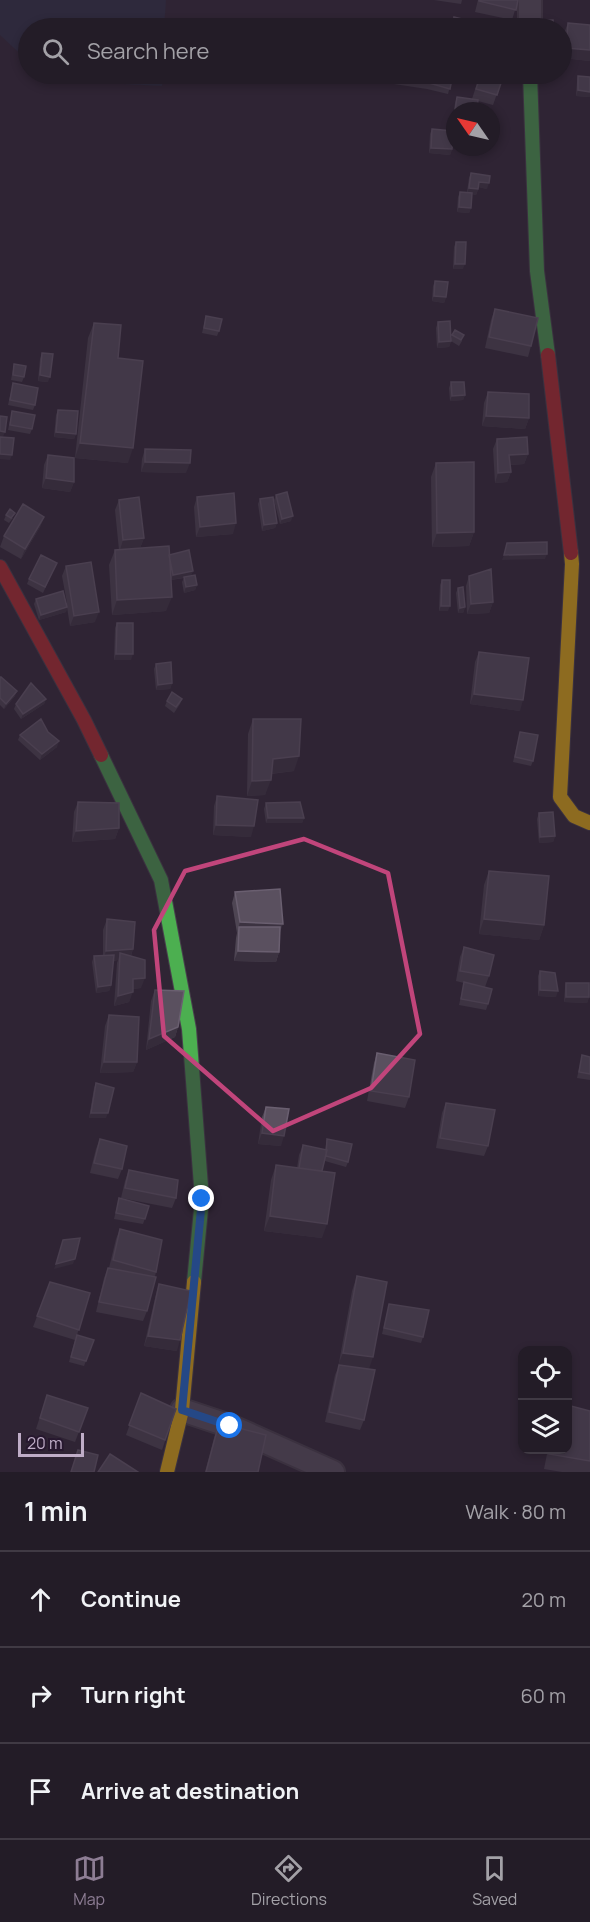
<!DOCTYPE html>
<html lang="en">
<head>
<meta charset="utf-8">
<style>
  :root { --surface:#231c27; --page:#2b252f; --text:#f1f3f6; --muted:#a3a1a7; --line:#403a44; --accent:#8d7d94 }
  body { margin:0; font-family:Manrope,sans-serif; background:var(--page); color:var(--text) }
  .controls { position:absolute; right:18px; bottom:18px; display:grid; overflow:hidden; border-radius:12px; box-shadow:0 3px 9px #0003 }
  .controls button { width:54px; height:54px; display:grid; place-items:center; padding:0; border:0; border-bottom:2px solid var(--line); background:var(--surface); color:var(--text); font:30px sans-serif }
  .compass { position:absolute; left:446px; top:102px; width:54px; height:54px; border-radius:50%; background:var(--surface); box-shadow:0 3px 9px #0003; rotate:304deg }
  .scale { position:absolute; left:18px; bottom:15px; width:66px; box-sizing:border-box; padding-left:6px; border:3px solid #bfadc7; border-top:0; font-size:16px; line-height:21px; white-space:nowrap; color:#bfadc7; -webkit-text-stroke:4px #27182f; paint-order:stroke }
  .stop { position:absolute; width:18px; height:18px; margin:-14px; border:4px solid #1a73e8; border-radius:50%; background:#fff }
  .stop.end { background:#1a73e8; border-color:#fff; box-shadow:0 2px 6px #0008 }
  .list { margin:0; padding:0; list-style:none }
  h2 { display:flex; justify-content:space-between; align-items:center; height:78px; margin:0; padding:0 24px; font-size:26px }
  h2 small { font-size:20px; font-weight:400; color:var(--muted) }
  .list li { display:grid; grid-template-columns:39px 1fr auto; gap:18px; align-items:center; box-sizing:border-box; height:96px; padding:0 24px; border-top:2px solid var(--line) }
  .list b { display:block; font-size:22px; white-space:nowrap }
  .list em { font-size:20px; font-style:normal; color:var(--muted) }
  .icon { flex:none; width:33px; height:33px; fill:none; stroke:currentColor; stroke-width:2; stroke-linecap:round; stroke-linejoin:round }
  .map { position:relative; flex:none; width:590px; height:1472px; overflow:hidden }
  .search { position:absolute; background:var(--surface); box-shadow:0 3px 9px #0003; left:18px; right:18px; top:18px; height:66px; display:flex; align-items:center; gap:15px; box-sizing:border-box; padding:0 21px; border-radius:33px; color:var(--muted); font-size:22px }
  .sheet { height:366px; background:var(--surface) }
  nav { display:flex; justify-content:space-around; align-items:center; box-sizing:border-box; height:84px; border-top:2px solid var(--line); background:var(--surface); font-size:16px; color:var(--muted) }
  nav a { display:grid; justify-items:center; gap:3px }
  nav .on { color:var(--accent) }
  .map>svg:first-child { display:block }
  .green { fill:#2e2f45 }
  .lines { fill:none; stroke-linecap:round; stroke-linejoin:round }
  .street-casing { stroke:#49414d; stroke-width:26 }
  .fast-casing { stroke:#49414d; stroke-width:16 }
  .slow-casing { stroke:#49414d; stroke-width:16 }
  .jam-casing { stroke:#49414d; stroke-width:16 }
  .street { stroke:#5e5462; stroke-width:22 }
  .fast { stroke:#4caf50; stroke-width:14 }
  .slow { stroke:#ffc107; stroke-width:14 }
  .jam { stroke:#c62828; stroke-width:14 }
  .wall { fill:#4e4553 }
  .shaded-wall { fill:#3c3341 }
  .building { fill:#5a505f; stroke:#6a5f70; stroke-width:1.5 }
  .route { stroke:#1a73e8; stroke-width:8 }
  .marked { fill:none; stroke:#c1457b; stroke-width:4.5; stroke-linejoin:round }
</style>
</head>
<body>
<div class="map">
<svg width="590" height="1472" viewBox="0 0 590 1472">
  <rect width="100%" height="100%" fill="#2f2534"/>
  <path class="green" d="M0,0H166L164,28H28V61L0,35Z
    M41,74H163L162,86L48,80Z"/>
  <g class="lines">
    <g class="street-casing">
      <path id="street" d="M530,0V28
        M182,1410L230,1426L333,1472"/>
    </g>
    <g class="fast-casing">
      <path id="fast" d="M530,74L537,271L548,355
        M101,755L161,880L189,1029L202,1199L194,1282"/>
    </g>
    <g class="slow-casing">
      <path id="slow" d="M571,553L572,564L560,797L574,816L590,823
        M167,1472L182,1410L194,1282"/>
    </g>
    <g class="jam-casing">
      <path id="jam" d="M548,355L571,553
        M0,567L84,720L101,755"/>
    </g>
    <use href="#street" class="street"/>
    <use href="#fast" class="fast"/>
    <use href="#slow" class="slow"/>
    <use href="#jam" class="jam"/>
  </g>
  <path class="wall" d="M434,0H462L461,4Z
    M478,0H518L512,20L475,12Z
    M568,23L590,61L563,58L564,33Z
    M396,74H453L448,94L427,89L394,84Z
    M480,74H504L493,105L478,101L455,111V117H453L455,103L457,97L472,99Z
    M578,76L590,77V97L576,96L577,82Z
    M432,129L452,149L450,155L429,153L430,134Z
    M471,173L487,189L479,187L476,195L472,194L471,208L469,213L457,212L458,197L460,192H467L469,178Z
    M456,242L463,269H453L454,247Z
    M435,281L446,297L444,303L432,301L433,286Z
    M495,309L531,346L528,357L485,348L491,320Z
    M206,316L219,331L217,336L202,333Z
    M438,322L451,339L452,335L462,341L459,346L451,341L449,347L437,348L436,328Z
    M94,323L118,358L128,463L75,458L88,338Z
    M42,353L48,382L38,381L40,359Z
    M14,364L24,377L22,382L11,380Z
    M451,382L465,395L463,400L450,401L449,388Z
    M13,383L35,405L33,410L8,405Z
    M488,392L529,418L525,429L482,426L484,403Z
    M58,410L76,434L74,439L54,437L56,415Z
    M12,411L32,429L30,434L8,430Z
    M497,439L528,454L524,464L510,465L511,472L507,482L495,483L493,449Z
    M145,449L186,473L141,472L142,459Z
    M48,455L74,482L70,492L42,488L44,465Z
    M436,463L474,532L469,546L432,547L431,477Z
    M276,495L291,521L280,524L274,500Z
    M197,497L233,534L196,537L194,507Z
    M260,499L277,523L275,528L262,531L258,504Z
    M119,500L144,538L140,548L170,555L193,571L191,575L197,585L195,590L184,593L182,582L184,578L171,580L166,611L112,615L109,565L115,550H119L115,510Z
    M6,515L13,518L9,523L4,520Z
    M44,517L40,527L21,559L0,547L4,536Z
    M57,563L43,593L27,584L29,579Z
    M66,566L95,622L70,626L67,607L66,612L39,620L34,604L36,599L67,603L62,576Z
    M469,576L493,602L489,613L467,614L466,586Z
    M442,580L448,611H439L440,585Z
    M458,588L465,607L463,613H458L456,593Z
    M117,623L131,660H114L115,628Z
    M479,652L520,711L470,704L475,662Z
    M156,664L172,683L170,689L156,690L154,669Z
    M0,677L15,696L4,709L0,705Z
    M46,699L44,704L21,719L14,709L16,704Z
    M182,699L180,704L174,713L165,706L167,701Z
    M253,719L294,771L271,774L265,795L247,796L248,734Z
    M520,732L533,761L531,766L513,762Z
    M20,735L57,747L40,760L18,740Z
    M217,796L251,837L213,835L214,806Z
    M78,802L119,828L115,839L72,842L74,812Z
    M266,803L304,818L302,823H266L264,809Z
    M539,813L555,836L553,842L539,843L537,819Z
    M489,871L544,925L539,940L479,934L484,885Z
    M235,892L279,952L276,962L234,961L236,938L237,933L232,903Z
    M107,919L133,949L131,956L141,988L133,989L129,1002L114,1006L117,963L118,960L113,961L111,985L109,991L96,993L92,962L94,956H103V930Z
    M464,947L489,976L485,987L488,1004L486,1010L459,1005L464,983L456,981L460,957Z
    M540,971L556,997L538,996V976Z
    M566,983L589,997L587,1003L564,1002L565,988Z
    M155,990L178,1027L175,1037L146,1050L151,1001Z
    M109,1015L137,1062L133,1072L100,1073L105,1026Z
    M377,1053L409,1097L405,1108L367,1101L374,1063Z
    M582,1055L590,1057V1080L577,1078Z
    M96,1083L106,1118H89L94,1088Z
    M446,1103L488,1146L484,1156L436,1148L442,1113Z
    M266,1107L281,1146L258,1144L262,1117Z
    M100,1139L122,1169L118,1179L90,1173L96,1149Z
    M327,1139L348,1162L346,1167L325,1161L322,1171V1238L264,1231L271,1180L276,1165L297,1168L299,1155L303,1145L325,1150Z
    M129,1170L176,1198L172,1208L121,1198L125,1181Z
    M119,1198L149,1206L143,1224L114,1219Z
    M120,1229L156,1272L147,1311L143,1321L96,1312L104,1278L108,1268H109L116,1239Z
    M357,1276L369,1369L364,1420L360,1430L325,1422L335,1375L338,1368L352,1291Z
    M50,1282L90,1293L77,1335L94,1340L84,1366L69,1362L75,1340L33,1327Z
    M159,1284L177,1351L144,1346L156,1294Z
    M389,1304L423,1337L421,1343L382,1334Z
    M141,1393L176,1409L162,1450L126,1435Z
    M47,1395L88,1408L75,1442L36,1429Z
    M590,1411V1472H562L544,1469L548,1449H567Z
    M219,1423L258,1472H205L214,1438Z"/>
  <path class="shaded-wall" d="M566,48L590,50V61L563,58Z
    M578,90L590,92V97L576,96Z
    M431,148L452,149L450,155L429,153Z
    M479,182L489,183L487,189L477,187Z
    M469,188L478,189L476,195L467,193Z
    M459,207L471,208L469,213L457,212Z
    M455,264H465L463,269H453Z
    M434,296L446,297L444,303L432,301Z
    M451,341L449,347L437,348L439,342Z
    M40,375L50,377L48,382L38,381Z
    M465,395L463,400L450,401L452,396Z
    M486,416L529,418L525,429L482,426Z
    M0,431L5,432L3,437H0Z
    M56,432L76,434L74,439L54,437Z
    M80,443L133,448L128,463L75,458Z
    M0,454L12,455L10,460L0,459Z
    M528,454L524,464L506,465L509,455Z
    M145,462L190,463L186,473L141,472Z
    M511,472L507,482L495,483L498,473Z
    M46,478L74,482L70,492L42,488Z
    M293,516L291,521L280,524L282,519Z
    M44,517L40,527L21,559L25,549Z
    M236,523L233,534L196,537L200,527Z
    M277,523L275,528L262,531L264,525Z
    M474,532L469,546L432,547L437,533Z
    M144,538L140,548L120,550L123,540Z
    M547,554L545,559L502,560L504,555Z
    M193,571L191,576L171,580L173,575Z
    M197,585L195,590L184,593L186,587Z
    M172,597L166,611L112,615L117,600Z
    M493,602L489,613L467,614L471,604Z
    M441,606H450L448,611H439Z
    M67,607L66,612L39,620L41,615Z
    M465,607L463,613H458L460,608Z
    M99,612L95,622L70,626L74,616Z
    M116,654H133L131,660H114Z
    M172,683L170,689L156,690L158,685Z
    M17,691L15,696L4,709L6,704Z
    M474,694L523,700L520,711L470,704Z
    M46,699L44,704L21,719L23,714Z
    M59,741L57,747L40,760L42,754Z
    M299,756L294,771L267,774L273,759Z
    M271,780L265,795L247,796L252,781Z
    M268,818H304L302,823H266Z
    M216,825L254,826L251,837L213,835Z
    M119,828L115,839L72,842L76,831Z
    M555,836L553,842L539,843L540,837Z
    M484,919L544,925L539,940L479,934Z
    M240,922L283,924L279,935L239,927L237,933Z
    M133,949L129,960L120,953L118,960L103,961L106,951Z
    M238,951L279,952L276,962L234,961Z
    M145,978L141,988L130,989L133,979Z
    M111,985L109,991L96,993L98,987Z
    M540,990L558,991L556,997L538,996Z
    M133,992L129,1002L114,1006L118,996Z
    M566,997H589L587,1003L564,1002Z
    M178,1027L175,1037L146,1050L149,1039Z
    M104,1062H137L133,1072L100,1073Z
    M91,1113H108L106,1118H89Z
    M262,1133L284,1136L281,1146L258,1144Z
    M270,1216L327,1224L322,1238L264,1231Z
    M75,1259L73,1264L54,1269L56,1264Z
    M148,1336L180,1340L177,1351L144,1346Z
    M343,1353L373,1357L368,1372L339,1365L337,1368Z"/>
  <path class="building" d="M479,0H518L516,10L479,1Z
    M454,17L478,23L477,28H452Z
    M407,20L428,24L427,28H405Z
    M553,20L554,28H541L540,21Z
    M568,23L590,25V50L566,48Z
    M493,25L512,26V28H493Z
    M400,74H431V78Z
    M431,74H453L450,89L429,83Z
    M481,74H504L497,95L476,89Z
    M578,76L590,77V92L578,90Z
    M457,97L478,100L477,111H455Z
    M432,129L453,131L452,149L431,148Z
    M471,173L490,176L489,183L479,182L478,189L469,188Z
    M460,192L472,193L471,208L459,207Z
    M456,242H466L465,264H455Z
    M435,281L448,282L446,297L434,296Z
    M495,309L538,318L531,346L489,337Z
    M206,316L222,319L219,331L204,328Z
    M450,321L451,341L439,342L438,322Z
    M94,323L121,325L118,358L143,361L133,448L80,443Z
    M455,330L464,335L461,340L452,335Z
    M42,353L53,354L50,377L40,375Z
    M14,364L26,366L24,377L13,375Z
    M451,382H464L465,395L452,396Z
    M13,383L38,388L35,405L10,400Z
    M488,392L529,394V418L486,416Z
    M58,410L78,411L76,434L56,432Z
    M12,411L35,415L32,429L10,425Z
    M0,416L7,417L5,432L0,431Z
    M0,437L14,438L12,455L0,454Z
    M527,437L528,454L509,455L511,472L498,473L497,439Z
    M145,449L191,450L190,463L145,462Z
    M48,455L74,458V482L46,478Z
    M474,462V532L437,533L436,463Z
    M287,492L293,516L282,519L276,495Z
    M234,493L236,523L200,527L197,497Z
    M139,497L144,538L123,540L119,500Z
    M273,497L277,523L264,525L260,499Z
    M23,504L44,517L25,549L4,536Z
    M10,509L15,513L11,518L6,515Z
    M547,542V554L504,555L507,543Z
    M169,546L172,597L117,600L115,550Z
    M189,550L193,571L173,575L169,555Z
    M41,555L57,563L45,587L29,579Z
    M91,562L99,612L74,616L66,566Z
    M491,569L493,602L471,604L469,576Z
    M195,575L197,585L186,587L184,577Z
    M442,580H450V606H441Z
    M463,587L465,607L460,608L458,588Z
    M63,591L67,607L41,615L36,599Z
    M117,623H133V654H116Z
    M479,652L529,658L523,700L474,694Z
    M171,662L172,683L158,685L156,664Z
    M0,677H1L17,691L6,704L0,698Z
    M31,683L46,699L23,714L16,704Z
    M172,692L182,699L176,707L167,701Z
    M41,719L48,732L59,741L42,754L20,735Z
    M253,719H301L299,756L273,759L271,780L252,781Z
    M520,732L538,735L533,761L515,757Z
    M217,796L258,800L254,826L216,825Z
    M78,802L119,803V828L76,831Z
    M300,802L304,818H268L266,803Z
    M553,812L555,836L540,837L539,813Z
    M489,871L549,876L544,925L484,919Z
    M280,889L283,924L240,922L235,892Z
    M107,919L135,922L133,949L106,951Z
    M239,927H280L279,952L238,951Z
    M464,947L494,955L489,976L460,971Z
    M120,953L145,960V978L133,979V992L118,996Z
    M114,955L111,985L98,987L94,956Z
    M540,971L555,973L558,991L540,990Z
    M464,982L492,989L488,1004L461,999Z
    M566,983H589V997H566Z
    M155,990L184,991L178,1027L149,1039Z
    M109,1015L139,1017L137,1062H104Z
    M377,1053L415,1060L409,1097L371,1091Z
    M582,1055L590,1057V1074L579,1072Z
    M96,1083L114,1088L108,1113H91Z
    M446,1103L495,1110L488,1146L440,1138Z
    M266,1107L289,1109L284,1136L262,1133Z
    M100,1139L127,1146L122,1169L94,1163Z
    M327,1139L352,1144L348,1162L326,1156Z
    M303,1145L327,1150L322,1171L299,1168Z
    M276,1165L335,1173L327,1224L270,1216Z
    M129,1170L178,1180L176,1198L125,1188Z
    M119,1198L149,1206L145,1219L116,1213Z
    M120,1229L162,1240L156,1272L113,1260Z
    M80,1238L75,1259L56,1264L63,1240Z
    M108,1268L156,1277L147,1311L99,1302Z
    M357,1276L387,1282L373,1357L343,1353Z
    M50,1282L90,1293L79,1330L37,1316Z
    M159,1284L191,1291L180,1340L148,1336Z
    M389,1304L429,1310L423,1337L384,1328Z
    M77,1335L94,1340L86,1361L71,1357Z
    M339,1365L375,1370L364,1420L329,1412Z
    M141,1393L176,1409L165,1440L129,1425Z
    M47,1395L88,1408L79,1432L40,1418Z
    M567,1405L590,1411V1461L549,1454L550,1449H567Z
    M219,1423L266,1435L258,1472H206Z
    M78,1450L98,1455L94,1472H71Z
    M110,1454L138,1472H98Z"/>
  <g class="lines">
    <path class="route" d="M202,1199L182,1410L230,1426"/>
  </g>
  <path d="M0 0H590V1472H0ZM304,839L388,873L420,1034L371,1088L273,1131L164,1036L154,930L185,871Z" fill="#2f2534" fill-opacity=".55" fill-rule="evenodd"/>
  <path class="marked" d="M304,839L388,873L420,1034L371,1088L273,1131L164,1036L154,930L185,871Z"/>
</svg>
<div class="controls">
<button><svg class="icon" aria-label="locate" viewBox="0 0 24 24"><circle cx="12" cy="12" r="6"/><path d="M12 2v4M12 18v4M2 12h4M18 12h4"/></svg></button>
<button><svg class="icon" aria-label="layers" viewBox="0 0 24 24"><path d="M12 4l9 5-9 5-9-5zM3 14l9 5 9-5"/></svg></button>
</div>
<svg class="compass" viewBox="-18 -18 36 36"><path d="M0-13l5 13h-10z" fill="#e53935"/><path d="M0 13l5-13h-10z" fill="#a3a1a7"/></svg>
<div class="scale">20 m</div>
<div class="stop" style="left:230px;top:1426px"></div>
<div class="stop end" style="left:202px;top:1199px"></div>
<div class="search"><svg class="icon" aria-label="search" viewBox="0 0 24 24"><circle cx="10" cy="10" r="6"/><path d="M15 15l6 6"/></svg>Search here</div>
</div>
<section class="sheet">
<h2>1 min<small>Walk · 80 m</small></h2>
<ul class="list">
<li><svg class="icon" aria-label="ahead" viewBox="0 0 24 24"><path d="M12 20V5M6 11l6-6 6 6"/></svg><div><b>Continue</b></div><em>20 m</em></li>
<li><svg class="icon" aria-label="right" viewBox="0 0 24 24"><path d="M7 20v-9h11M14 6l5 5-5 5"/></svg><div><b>Turn right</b></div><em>60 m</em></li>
<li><svg class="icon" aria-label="arrive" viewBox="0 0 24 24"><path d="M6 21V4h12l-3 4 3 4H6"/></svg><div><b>Arrive at destination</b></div></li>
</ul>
</section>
<nav>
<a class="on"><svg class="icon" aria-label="map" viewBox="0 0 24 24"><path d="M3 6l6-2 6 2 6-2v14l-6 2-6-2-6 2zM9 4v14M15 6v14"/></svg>Map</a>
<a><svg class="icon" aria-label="directions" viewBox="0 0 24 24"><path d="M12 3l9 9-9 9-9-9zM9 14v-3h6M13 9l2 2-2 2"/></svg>Directions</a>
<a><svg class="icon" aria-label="saved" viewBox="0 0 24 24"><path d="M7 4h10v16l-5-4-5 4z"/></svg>Saved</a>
</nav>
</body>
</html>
